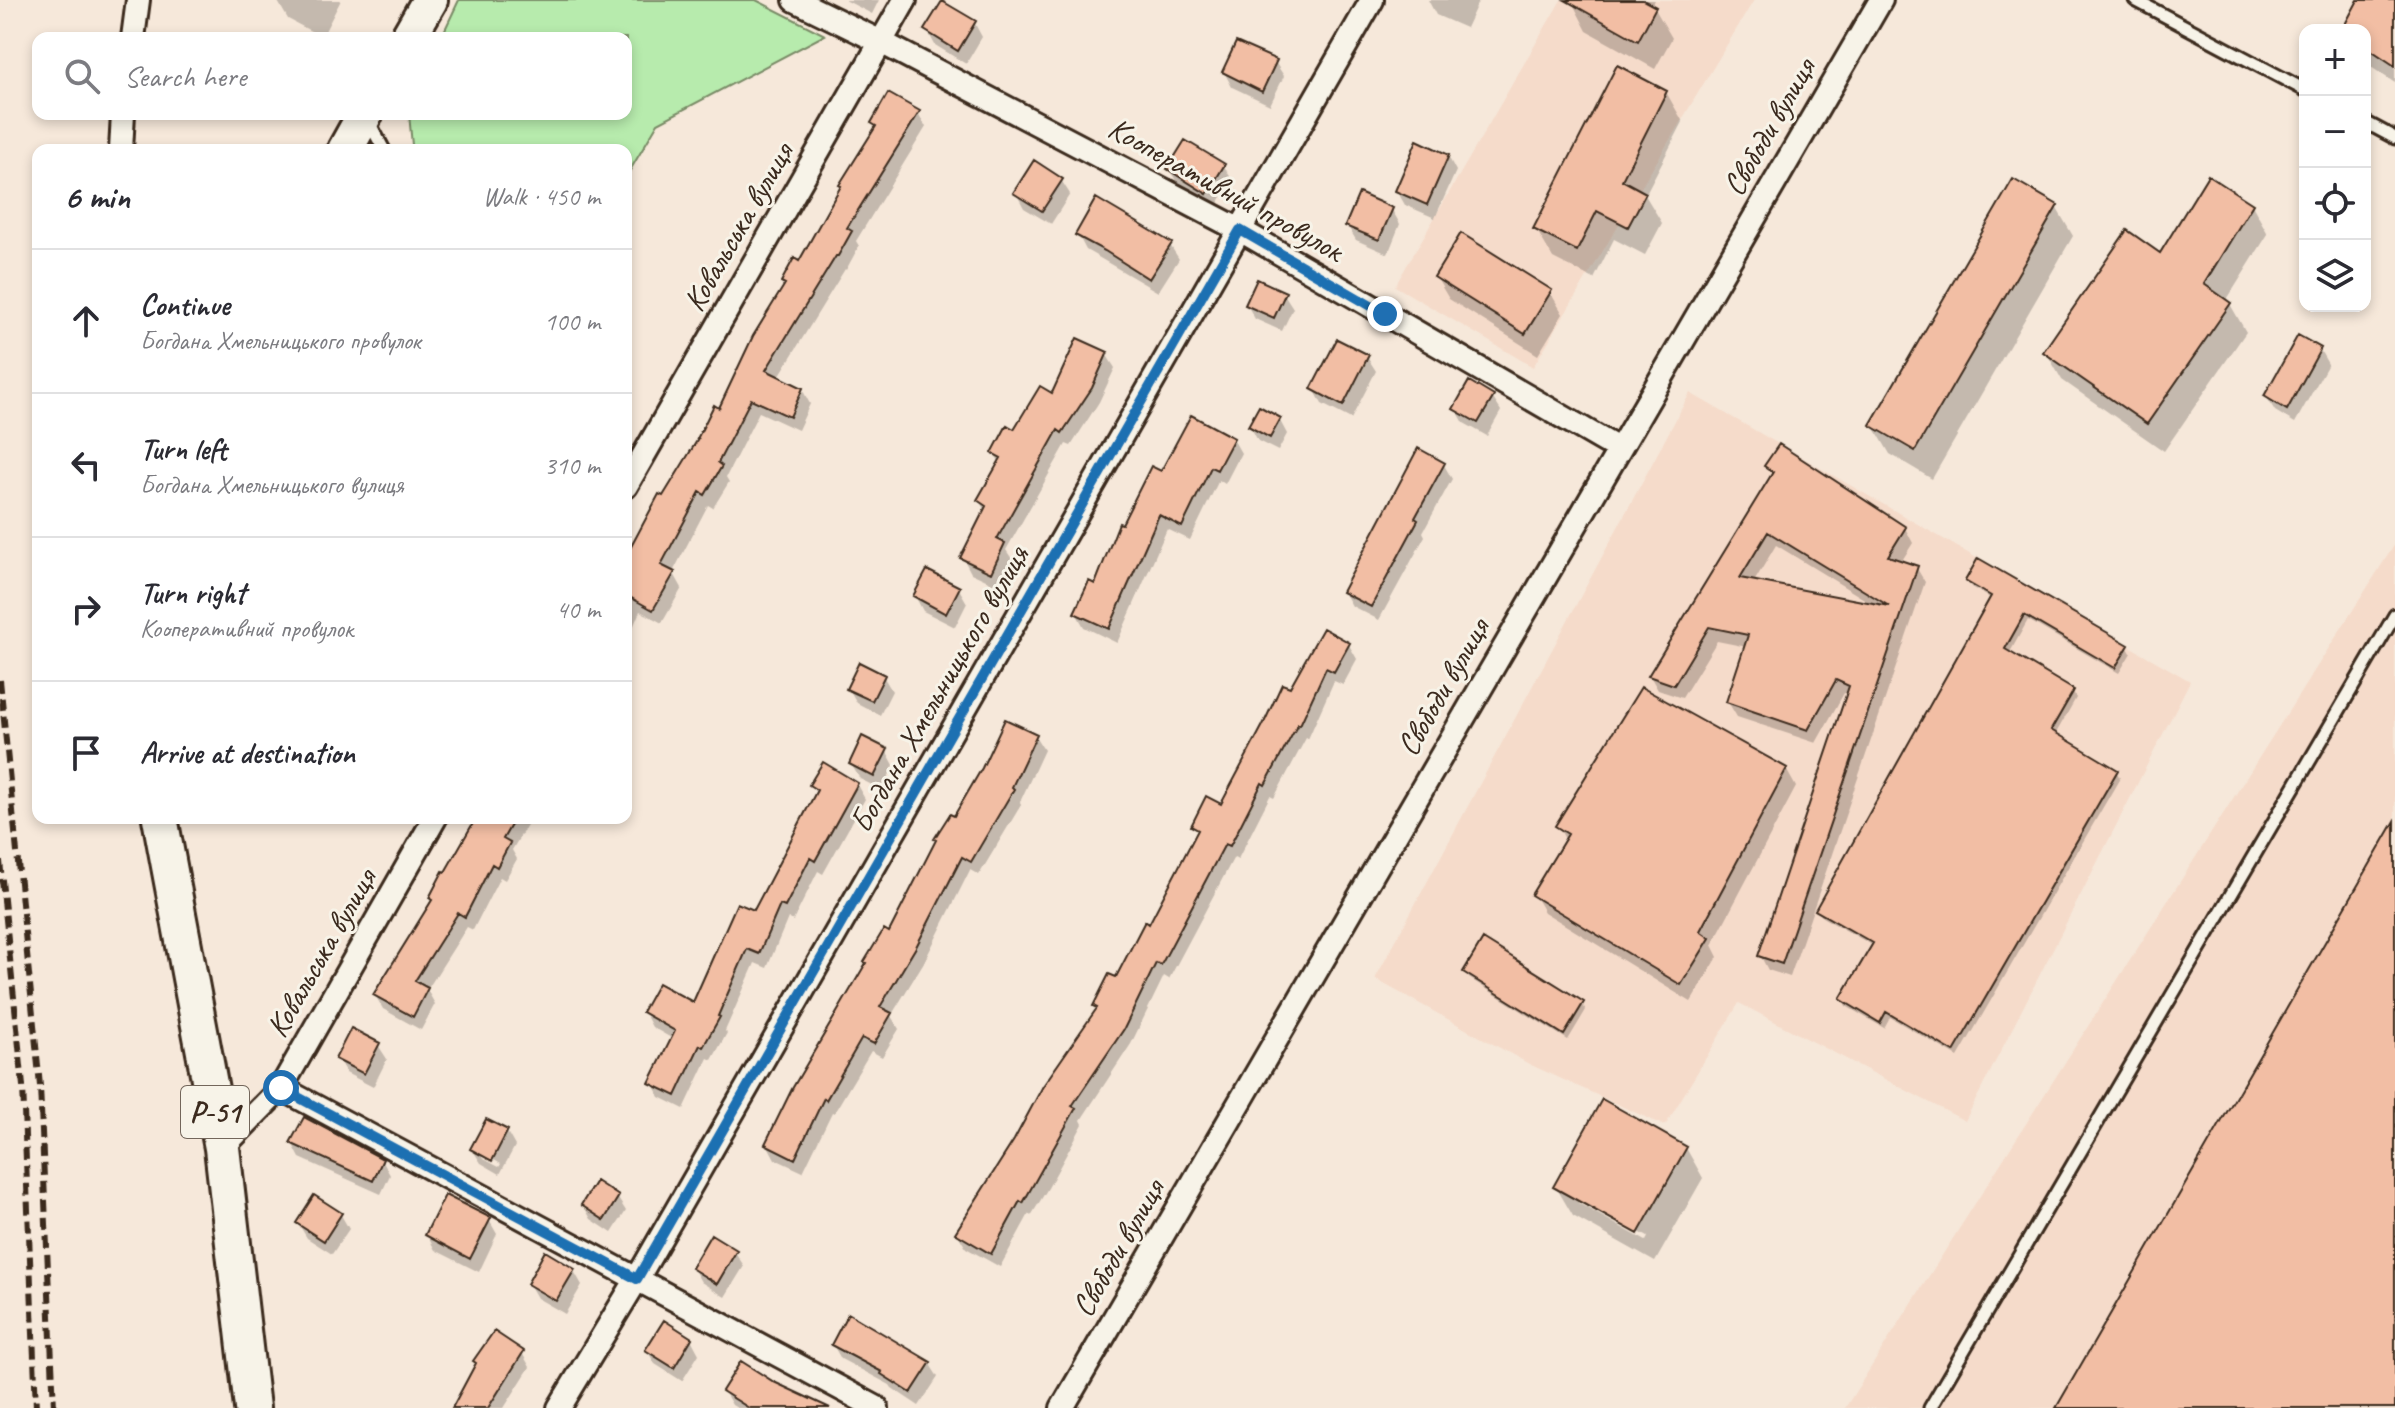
<!DOCTYPE html>
<html lang="en">
<head>
<meta charset="utf-8">
<style>
	:root { --surface:#fff; --page:#f7f7f7; --text:#2b2b33; --muted:#7c7c81; --line:#e1e1e2 }
	body { margin:0; font-family:Caveat,sans-serif; background:var(--page); color:var(--text) }
	.controls { position:absolute; right:24px; top:24px; display:grid; overflow:hidden; border-radius:16px; box-shadow:0 4px 12px #0003 }
	.controls button { width:72px; height:72px; display:grid; place-items:center; padding:0; border:0; border-bottom:2px solid var(--line); background:var(--surface); color:var(--text); font:40px sans-serif }
	.stop { position:absolute; width:24px; height:24px; margin:-18px; border:6px solid #1f6fb2; border-radius:50%; background:#fff }
	.stop.end { background:#1f6fb2; border-color:#fff; box-shadow:0 2px 8px #0008 }
	.list { margin:0; padding:0; list-style:none }
	h2 { display:flex; justify-content:space-between; align-items:center; height:104px; margin:0; padding:0 32px; font-size:34px }
	h2 small { font-size:26px; font-weight:400; color:var(--muted) }
	.list li { display:grid; grid-template-columns:52px 1fr auto; gap:24px; align-items:center; box-sizing:border-box; height:144px; padding:0 32px; border-top:2px solid var(--line) }
	.list b { display:block; font-size:30px; white-space:nowrap }
	.list p { margin:0; font-size:26px; white-space:nowrap; color:var(--muted) }
	.list em { font-size:26px; font-style:normal; color:var(--muted) }
	.icon { flex:none; width:44px; height:44px; fill:none; stroke:currentColor; stroke-width:2; stroke-linecap:round; stroke-linejoin:round }
	.map { position:relative; flex:none; width:2395px; height:1408px; overflow:hidden }
	.search { position:absolute; background:var(--surface); box-shadow:0 4px 12px #0003; left:32px; top:32px; width:600px; height:88px; display:flex; align-items:center; gap:20px; box-sizing:border-box; padding:0 28px; border-radius:16px; color:var(--muted); font-size:30px }
	.panel { position:absolute; background:var(--surface); box-shadow:0 4px 12px #0003; left:32px; top:144px; width:600px; height:680px; border-radius:16px }
	.map>svg:first-child { display:block }
	.built { fill:#f5dbca }
	.green { fill:#b7ebad; stroke:#798a66; stroke-width:2 }
	.shadow { fill:#0003; fill-rule:evenodd }
	.building { fill:#f2bea4; stroke:#3b2a1e; stroke-width:2; fill-rule:evenodd }
	.lines { fill:none; stroke-linecap:round; stroke-linejoin:round }
	.service-casing { stroke:#3b2a1e; stroke-width:17 }
	.minor-casing { stroke:#3b2a1e; stroke-width:28 }
	.primary-casing { stroke:#3b2a1e; stroke-width:40 }
	.service { stroke:#f7f3e8; stroke-width:11 }
	.minor { stroke:#f7f3e8; stroke-width:22 }
	.primary { stroke:#f7f3e8; stroke-width:34 }
	.rail { stroke:#3b2a1e; stroke-width:6; stroke-dasharray:12 6; stroke-linecap:butt }
	.route { stroke:#1f6fb2; stroke-width:10 }
	.labels { text-anchor:middle; dominant-baseline:central; stroke-width:6; stroke-linejoin:round; paint-order:stroke }
	.shield { fill:#f7f3e8; stroke:#73665b; stroke-width:2 }
	.shield-label { font-size:30px; font-weight:bold; fill:#3b2a1e }
	.street-label { font-size:32px; fill:#3b2a1e; stroke:#f7f3e8 }
</style>
</head>
<body>
<div class="map">
<svg width="2395" height="1408" viewBox="0 0 2395 1408">
	<rect width="100%" height="100%" fill="#f6e8da"/>
	<filter id="ink" filterUnits="userSpaceOnUse"><feTurbulence type="fractalNoise" baseFrequency=".0125" numOctaves="2"/><feDisplacementMap in="SourceGraphic" scale="16" xChannelSelector="R" yChannelSelector="G"/><feConvolveMatrix kernelMatrix="1 2 1 2 8 2 1 2 1" color-interpolation-filters="sRGB"/></filter>
	<g filter="url(#ink)">
		<path class="built" d="M 1561,0 L 1754,0 L 1533,367 L 1395,286 Z
			M 1690,393 L 2190,681 L 1965,1121 L 1739,1003 L 1665,1126 L 1531,1065 L 1375,979 Z
			M 2395,544 L 2395,1408 L 1845,1408 Z"/>
		<path class="green" d="M 459,0 L 756,0 L 825,35 L 658,123 L 626,177 L 626,150 L 415,150 L 412,145 L 409,114 L 626,114 L 626,38 L 441,38 Z"/>
		<path class="shadow" d="M 277,0 L 341,0 L 322,37 L 288,19 Z
			M 845,0 L 879,0 L 872,14 Z
			M 1428,0 L 1479,0 L 1466,28 L 1436,15 Z
			M 1571,0 L 1655,0 L 1651,7 L 1655,9 L 1672,38 L 1655,69 L 1587,31 Z
			M 2360,0 L 2386,0 L 2395,6 L 2395,83 L 2365,63 L 2365,30 L 2345,30 Z
			M 974,22 L 982,37 L 966,64 L 935,45 L 927,30 Z
			M 1275,62 L 1284,76 L 1270,105 L 1232,87 L 1224,72 Z
			M 1666,92 L 1683,122 L 1645,195 L 1662,223 L 1645,255 L 1614,239 L 1594,279 L 1553,258 L 1536,229 Z
			M 918,113 L 926,127 L 856,241 L 859,246 L 846,270 L 845,269 L 778,378 L 802,389 L 810,404 L 798,430 L 759,412 L 726,477 L 729,482 L 713,508 L 708,505 L 673,572 L 682,588 L 662,623 L 640,611 L 626,644 L 626,557 L 720,411 L 786,287 L 783,282 L 800,264 L 877,129 L 873,123 Z
			M 1448,156 L 1456,171 L 1435,218 L 1405,205 L 1397,191 Z
			M 1224,166 L 1232,180 L 1216,207 L 1178,184 L 1169,169 Z
			M 1061,180 L 1070,194 L 1051,224 L 1024,208 L 1016,193 Z
			M 2252,205 L 2268,234 L 2226,301 L 2230,304 L 2246,332 L 2164,451 L 2062,380 L 2046,352 L 2160,256 Z
			M 2056,207 L 2073,236 L 1932,479 L 1890,454 L 1873,425 Z
			M 1392,210 L 1400,224 L 1388,254 L 1356,240 L 1347,225 Z
			M 1078,235 L 1170,245 L 1179,259 L 1158,292 L 1086,250 Z
			M 1436,277 L 1550,292 L 1563,314 L 1538,355 L 1449,299 Z
			M 1284,294 L 1293,308 L 1282,331 L 1255,319 L 1247,305 Z
			M 2320,350 L 2328,364 L 2295,423 L 2275,411 L 2266,396 Z
			M 1106,354 L 1115,368 L 1099,402 L 1071,446 L 1066,444 L 1006,550 L 1012,559 L 999,586 L 971,573 L 963,558 L 985,511 L 979,500 L 1000,463 L 994,453 L 1053,396 Z
			M 1367,357 L 1376,371 L 1351,419 L 1322,404 L 1314,389 Z
			M 1492,397 L 1501,411 L 1487,436 L 1464,423 L 1456,409 Z
			M 1279,419 L 1287,434 L 1278,451 L 1258,441 L 1250,426 Z
			M 1233,439 L 1241,453 L 1225,484 L 1219,480 L 1190,540 L 1167,529 L 1117,643 L 1084,627 L 1076,613 L 1096,587 L 1123,527 L 1162,474 Z
			M 1444,465 L 1452,479 L 1423,532 L 1425,536 L 1379,620 L 1352,606 L 1344,592 Z
			M 1767,466 L 1905,528 L 1913,543 L 1901,562 L 1916,567 L 1925,582 L 1790,977 L 1768,970 L 1760,955 L 1848,695 L 1844,693 L 1816,743 L 1737,717 L 1728,702 L 1747,647 L 1717,641 L 1682,698 L 1658,690 L 1650,676 L 1773,476 ZM 1776,545 L 1874,605 L 1754,582 Z
			M 1967,580 L 2127,646 L 2131,653 L 2119,673 L 2028,620 L 2009,654 L 2073,691 L 2076,698 L 2055,735 L 2116,771 L 2120,778 L 1958,1057 L 1890,1017 L 1884,1028 L 1846,1006 L 1843,999 L 1874,946 L 1822,917 L 1818,910 L 1992,599 L 1971,587 Z
			M 959,589 L 967,603 L 955,627 L 923,611 L 915,596 Z
			M 1349,645 L 1357,659 L 1343,685 L 1334,681 L 1308,739 L 1306,738 L 1274,798 L 1270,796 L 1238,859 L 1234,857 L 1169,979 L 1164,976 L 1131,1044 L 1081,1120 L 1083,1124 L 1048,1188 L 1031,1216 L 1029,1214 L 1000,1267 L 966,1248 L 957,1233 L 1098,1010 L 1095,1006 L 1117,980 L 1150,926 L 1198,834 L 1194,826 L 1222,806 L 1291,690 Z
			M 883,676 L 892,691 L 880,715 L 857,703 L 849,689 Z
			M 1035,736 L 1044,750 L 1020,802 L 1021,805 L 979,875 L 970,870 L 924,962 L 891,1016 L 899,1029 L 882,1057 L 871,1051 L 834,1113 L 832,1112 L 803,1172 L 775,1159 L 767,1144 L 890,935 L 984,769 Z
			M 886,750 L 894,765 L 882,790 L 860,779 L 851,764 Z
			M 1786,769 L 1796,787 L 1712,945 L 1718,957 L 1691,1002 L 1544,912 L 1534,895 L 1566,841 L 1558,826 Z
			M 811,785 L 857,785 L 865,799 L 823,874 L 818,871 L 793,921 L 788,918 L 767,968 L 755,963 L 725,1031 L 727,1033 L 712,1060 L 708,1058 L 684,1109 L 660,1097 L 652,1083 L 673,1039 L 652,1027 L 644,1012 L 694,1005 L 755,913 L 817,795 Z
			M 478,818 L 531,818 L 512,850 L 517,859 L 505,880 L 500,877 L 473,930 L 467,927 L 427,990 L 435,1004 L 421,1030 L 383,1009 L 375,995 L 433,901 L 445,875 Z
			M 1466,972 L 1582,1004 L 1586,1010 L 1568,1040 L 1469,978 Z
			M 378,1045 L 387,1059 L 373,1087 L 346,1073 L 338,1059 Z
			M 507,1132 L 515,1146 L 500,1174 L 481,1163 L 472,1149 ZM 482,1153 L 501,1164 L 499,1167 L 482,1158 Z
			M 292,1143 L 382,1160 L 390,1175 L 381,1194 L 300,1158 Z
			M 1686,1148 L 1703,1178 L 1655,1262 L 1573,1216 L 1556,1187 ZM 1578,1198 L 1648,1237 L 1646,1241 L 1578,1203 Z
			M 617,1197 L 626,1211 L 612,1233 L 591,1219 L 583,1205 Z
			M 341,1215 L 349,1229 L 332,1254 L 307,1238 L 298,1223 Z
			M 489,1220 L 497,1234 L 479,1272 L 435,1250 L 427,1235 Z
			M 735,1252 L 744,1266 L 725,1297 L 701,1282 L 693,1268 Z
			M 574,1271 L 582,1285 L 565,1314 L 537,1298 L 529,1284 Z
			M 691,1339 L 699,1354 L 682,1381 L 655,1364 L 647,1350 Z
			M 833,1345 L 929,1363 L 938,1377 L 919,1406 L 892,1388 L 890,1385 L 841,1359 Z
			M 522,1353 L 530,1367 L 504,1408 L 454,1408 Z
			M 773,1384 L 825,1408 L 737,1408 L 732,1405 L 724,1391 Z"/>
		<path class="building" d="M 1565,0 L 1643,0 L 1656,7 L 1638,41 Z
			M 2358,0 L 2395,0 L 2395,66 L 2365,46 L 2365,30 L 2342,30 Z
			M 942,1 L 976,21 L 958,51 L 924,30 Z
			M 1236,42 L 1277,60 L 1262,92 L 1222,72 Z
			M 1617,65 L 1667,91 L 1622,180 L 1646,193 L 1628,227 L 1597,211 L 1577,251 L 1533,229 Z
			M 888,93 L 920,111 L 847,228 L 852,231 L 838,256 L 836,256 L 766,370 L 803,388 L 790,417 L 751,399 L 718,463 L 722,466 L 705,495 L 700,492 L 661,565 L 675,572 L 653,610 L 626,595 L 626,556 L 659,494 L 663,496 L 698,439 L 697,439 L 714,405 L 719,408 L 753,336 L 785,284 L 781,282 L 794,258 L 799,261 L 841,186 L 839,185 L 876,126 L 871,123 Z
			M 1185,140 L 1225,164 L 1207,194 L 1167,169 Z
			M 1417,140 L 1449,155 L 1427,205 L 1395,191 Z
			M 1034,160 L 1063,179 L 1042,211 L 1013,193 Z
			M 2208,175 L 2253,204 L 2204,284 L 2231,303 L 2147,424 L 2043,352 L 2127,230 L 2160,253 Z
			M 2013,179 L 2058,205 L 1915,451 L 1870,425 Z
			M 1359,193 L 1393,208 L 1379,240 L 1345,226 Z
			M 1096,198 L 1172,243 L 1149,279 L 1105,251 L 1075,235 Z
			M 1461,233 L 1552,290 L 1525,334 L 1434,277 Z
			M 1257,279 L 1286,292 L 1274,318 L 1245,305 Z
			M 2298,335 L 2321,348 L 2287,410 L 2264,396 Z
			M 1077,338 L 1108,352 L 1092,388 L 1062,433 L 1058,430 L 997,539 L 1005,543 L 991,573 L 960,558 L 986,506 L 977,500 L 1001,458 L 992,453 L 1007,425 L 1014,429 L 1040,386 L 1052,393 Z
			M 1337,339 L 1369,355 L 1343,406 L 1311,389 Z
			M 1469,381 L 1494,396 L 1478,423 L 1453,409 Z
			M 1259,406 L 1281,418 L 1270,438 L 1248,426 Z
			M 1191,415 L 1234,438 L 1217,470 L 1211,467 L 1182,527 L 1159,515 L 1109,629 L 1074,613 L 1089,581 L 1095,584 L 1119,523 L 1122,524 L 1151,466 L 1161,471 Z
			M 1779,444 L 1906,527 L 1888,556 L 1918,566 L 1782,964 L 1758,956 L 1849,686 L 1836,680 L 1808,730 L 1726,702 L 1748,635 L 1709,627 L 1674,685 L 1648,676 L 1773,472 L 1764,466 ZM 1768,532 L 1889,606 L 1740,578 Z
			M 1418,448 L 1445,463 L 1415,518 L 1418,520 L 1371,607 L 1342,592 Z
			M 1978,558 L 2129,645 L 2115,668 L 2024,615 L 2005,649 L 2074,690 L 2051,730 L 2118,770 L 1954,1052 L 1886,1012 L 1880,1023 L 1840,999 L 1873,943 L 1815,910 L 1991,596 L 1965,581 Z
			M 927,570 L 960,587 L 946,614 L 913,596 Z
			M 1323,628 L 1350,643 L 1334,672 L 1326,668 L 1300,725 L 1298,724 L 1265,785 L 1262,783 L 1230,846 L 1225,844 L 1161,965 L 1156,963 L 1124,1029 L 1072,1106 L 1076,1108 L 1023,1203 L 1020,1201 L 991,1254 L 955,1233 L 1014,1140 L 1043,1086 L 1097,1008 L 1093,1006 L 1109,974 L 1116,977 L 1145,921 L 1149,924 L 1198,830 L 1191,826 L 1206,796 L 1221,804 L 1263,725 L 1282,684 L 1290,687 Z
			M 859,662 L 885,675 L 872,701 L 846,689 Z
			M 1641,687 L 1787,768 L 1700,931 L 1710,938 L 1681,985 L 1531,895 L 1568,834 L 1555,826 Z
			M 1005,719 L 1037,734 L 1012,787 L 1014,789 L 971,862 L 962,857 L 916,947 L 880,1007 L 892,1013 L 874,1044 L 862,1038 L 826,1100 L 824,1098 L 795,1159 L 765,1144 L 792,1089 L 866,963 L 864,962 L 884,929 L 889,932 L 936,840 L 934,839 L 950,814 L 954,816 L 982,768 Z
			M 862,736 L 888,749 L 874,777 L 849,764 Z
			M 823,762 L 858,783 L 815,861 L 810,858 L 785,907 L 780,905 L 759,954 L 747,949 L 718,1016 L 720,1017 L 703,1047 L 700,1045 L 676,1096 L 649,1083 L 675,1031 L 642,1012 L 658,983 L 693,1002 L 737,903 L 754,910 L 817,790 L 809,785 Z
			M 476,818 L 515,818 L 503,839 L 510,843 L 497,867 L 492,864 L 465,917 L 458,913 L 415,981 L 428,988 L 413,1017 L 373,995 L 432,900 L 429,898 L 443,871 L 445,872 Z
			M 2395,821 L 2395,1408 L 2056,1408 Z
			M 1483,939 L 1584,1002 L 1564,1035 L 1463,972 Z
			M 351,1028 L 380,1043 L 364,1074 L 335,1059 Z
			M 1602,1099 L 1687,1147 L 1638,1234 L 1553,1187 Z
			M 304,1117 L 383,1159 L 373,1181 L 290,1143 Z
			M 486,1119 L 508,1130 L 492,1161 L 470,1149 Z
			M 596,1181 L 619,1196 L 604,1220 L 581,1205 Z
			M 314,1195 L 342,1213 L 324,1241 L 296,1223 Z
			M 445,1195 L 491,1218 L 470,1259 L 425,1235 Z
			M 711,1234 L 737,1250 L 717,1284 L 691,1268 Z
			M 545,1251 L 575,1269 L 556,1301 L 527,1284 Z
			M 848,1313 L 931,1362 L 911,1393 L 881,1374 L 882,1372 L 831,1345 Z
			M 664,1320 L 692,1338 L 674,1368 L 645,1350 Z
			M 494,1331 L 524,1351 L 488,1408 L 452,1408 L 476,1363 L 473,1361 Z
			M 741,1361 L 774,1382 L 830,1408 L 749,1408 L 722,1391 Z"/>
		<g class="lines">
			<defs>
				<path id="service" d="M 2135,0 L 2305,90
					M 369,122 L 384,150
					M 2365,122 L 2395,138
					M 1930,1408 L 2395,615"/>
				<path id="minor" d="M 795,0 L 881,42 L 1240,230 L 1618,449
					M 133,38 L 138,0
					M 121,150 L 123,114
					M 626,486 L 905,0
					M 281,1088 L 877,1408
					M 222,1148 L 281,1088 L 435,818
					M 559,1408 L 637,1279 L 1372,0
					M 1062,1408 L 1881,0"/>
				<path id="primary" d="M 408,38 L 430,0
					M 345,150 L 365,114
					M 160,818 L 222,1148 L 252,1408"/>
			</defs>
			<use href="#service" class="service-casing"/>
			<use href="#minor" class="minor-casing"/>
			<use href="#primary" class="primary-casing"/>
			<use href="#service" class="service"/>
			<use href="#minor" class="minor"/>
			<use href="#primary" class="primary"/>
			<path class="rail" d="M 0,680 L 40,1086 L 54,1408
				M 0,861 L 23,1086 L 36,1408"/>
		</g>
	</g>
	<g class="lines" filter="url(#ink)">
		<path class="route" d="M 281,1088 L 637,1279 L 1240,230 L 1385,314"/>
	</g>
	<g class="labels">
		<rect class="shield" x="181" y="1086" width="68" height="52" rx="6"/>
		<g class="shield-label">
			<text x="215" y="1112">Р-51</text>
		</g>
		<g class="street-label">
			<text transform="translate(1769 127) rotate(-60)">Свободи вулиця</text>
			<text transform="translate(1226 189) rotate(29)">Кооперативний провулок</text>
			<text transform="translate(738 227) rotate(-60)">Ковальська вулиця</text>
			<text transform="translate(1443 687) rotate(-60)">Свободи вулиця</text>
			<text transform="translate(939 689) rotate(-60)">Богдана Хмельницького вулиця</text>
			<text transform="translate(321 953) rotate(-60)">Ковальська вулиця</text>
			<text transform="translate(1118 1248) rotate(-60)">Свободи вулиця</text>
		</g>
	</g>
</svg>
<div class="controls">
<button>+</button>
<button>−</button>
<button><svg class="icon" aria-label="locate" viewBox="0 0 24 24"><circle cx="12" cy="12" r="6"/><path d="M12 2v4M12 18v4M2 12h4M18 12h4"/></svg></button>
<button><svg class="icon" aria-label="layers" viewBox="0 0 24 24"><path d="M12 4l9 5-9 5-9-5zM3 14l9 5 9-5"/></svg></button>
</div>
<div class="stop" style="left:281px;top:1088px"></div>
<div class="stop end" style="left:1385px;top:314px"></div>
<div class="search"><svg class="icon" aria-label="search" viewBox="0 0 24 24"><circle cx="10" cy="10" r="6"/><path d="M15 15l6 6"/></svg>Search here</div>
<section class="panel">
<h2>6 min<small>Walk · 450 m</small></h2>
<ul class="list">
<li><svg class="icon" aria-label="ahead" viewBox="0 0 24 24"><path d="M12 20V5M6 11l6-6 6 6"/></svg><div><b>Continue</b><p>Богдана Хмельницького провулок</p></div><em>100 m</em></li>
<li><svg class="icon" aria-label="left" viewBox="0 0 24 24"><path d="M17 20v-9H6M10 6l-5 5 5 5"/></svg><div><b>Turn left</b><p>Богдана Хмельницького вулиця</p></div><em>310 m</em></li>
<li><svg class="icon" aria-label="right" viewBox="0 0 24 24"><path d="M7 20v-9h11M14 6l5 5-5 5"/></svg><div><b>Turn right</b><p>Кооперативний провулок</p></div><em>40 m</em></li>
<li><svg class="icon" aria-label="arrive" viewBox="0 0 24 24"><path d="M6 21V4h12l-3 4 3 4H6"/></svg><div><b>Arrive at destination</b></div></li>
</ul>
</section>
</div>
</body>
</html>
